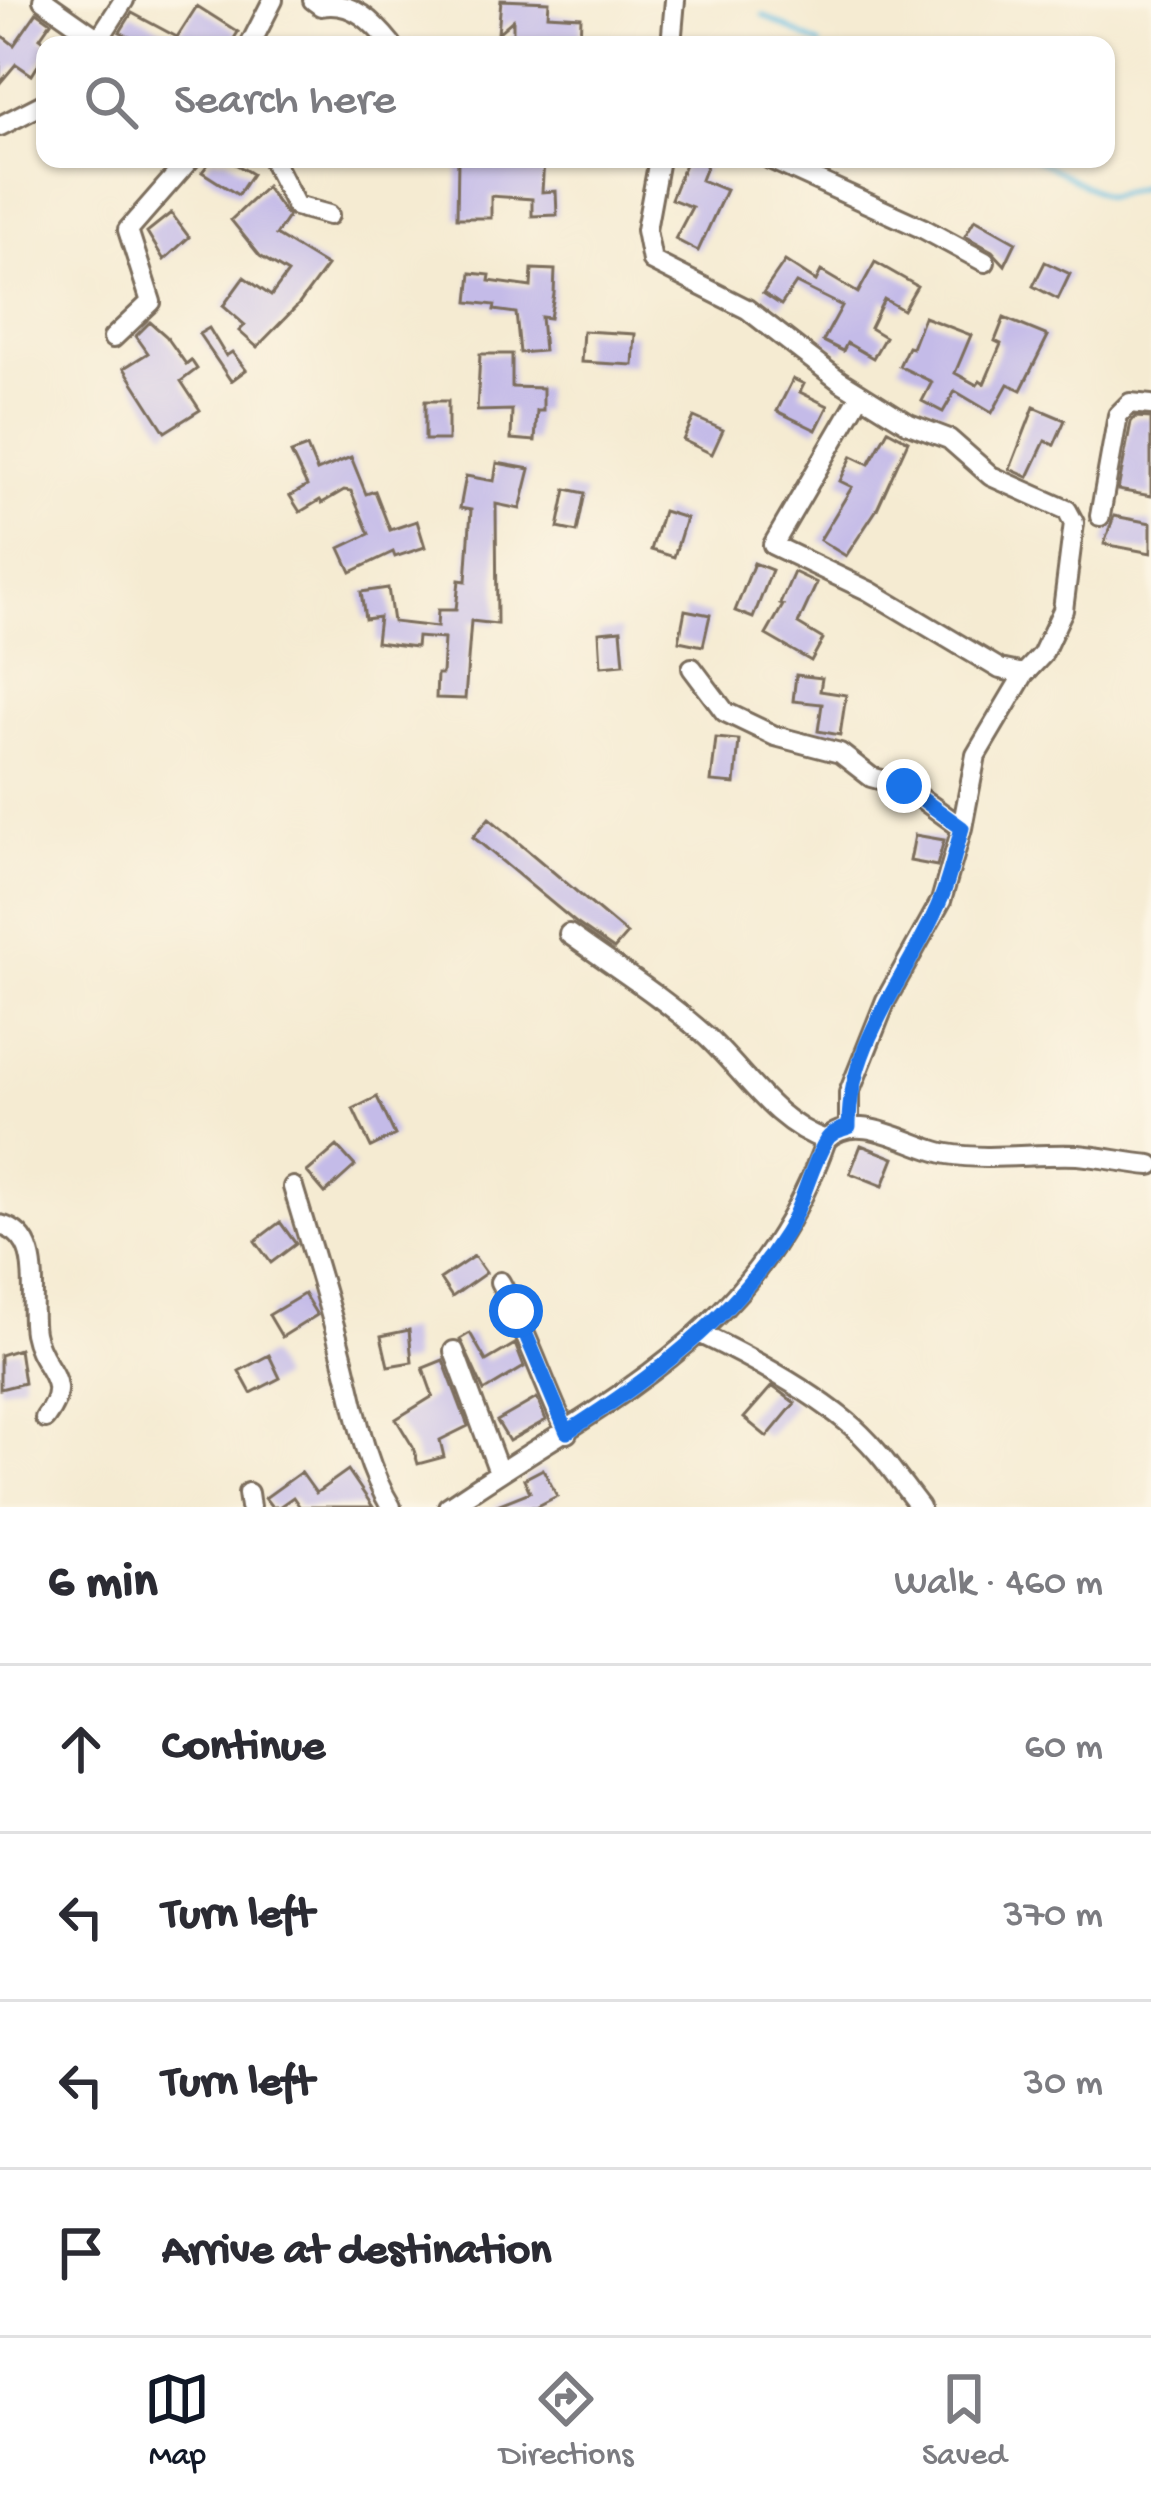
<!DOCTYPE html>
<html lang="en">
<head>
<meta charset="utf-8">
<style>
	:root { --surface:#fff; --page:#f7f7f7; --text:#2b2b33; --muted:#7c7c81; --line:#e1e1e2; --accent:#111827 }
	body { margin:0; font-family:"Gochi Hand",sans-serif; background:var(--page); color:var(--text) }
	.stop { position:absolute; width:36px; height:36px; margin:-27px; border:9px solid #1a73e8; border-radius:50%; background:#fff }
	.stop.end { background:#1a73e8; border-color:#fff; box-shadow:0 3px 12px #0008 }
	.list { margin:0; padding:0; list-style:none }
	h2 { display:flex; justify-content:space-between; align-items:center; height:156px; margin:0; padding:0 48px; font-size:51px }
	h2 small { font-size:39px; font-weight:400; color:var(--muted) }
	.list li { display:grid; grid-template-columns:78px 1fr auto; gap:36px; align-items:center; box-sizing:border-box; height:168px; padding:0 48px; border-top:3px solid var(--line) }
	.list b { display:block; font-size:45px; white-space:nowrap }
	.list em { font-size:39px; font-style:normal; color:var(--muted) }
	.icon { flex:none; width:66px; height:66px; fill:none; stroke:currentColor; stroke-width:2; stroke-linecap:round; stroke-linejoin:round }
	.map { position:relative; flex:none; width:1151px; height:1507px; overflow:hidden }
	.search { position:absolute; background:var(--surface); box-shadow:0 3px 9px #0004; left:36px; right:36px; top:36px; height:132px; display:flex; align-items:center; gap:30px; box-sizing:border-box; padding:0 42px; border-radius:24px; color:var(--muted); font-size:45px }
	.sheet { height:828px; background:var(--surface) }
	nav { display:flex; justify-content:space-around; align-items:center; box-sizing:border-box; height:168px; border-top:3px solid var(--line); background:var(--surface); font-size:33px; color:var(--muted) }
	nav a { display:grid; justify-items:center; gap:6px }
	nav .on { color:var(--accent) }
	.map>svg:first-child { display:block }
	.lines { fill:none; stroke-linecap:round; stroke-linejoin:round }
	.stream { stroke:#66bfe3; stroke-width:4.5 }
	.building { fill:#c4bbe8 }
	.minor-casing { stroke:#7c6e5d; stroke-width:24 }
	.minor { stroke:#fff; stroke-width:18 }
	.route { stroke:#1a73e8; stroke-width:15 }
</style>
</head>
<body>
<div class="map">
<svg width="1151" height="1507" viewBox="0 0 1151 1507">
	<rect width="100%" height="100%" fill="#fcf5e5"/>
	<filter id="ink" filterUnits="userSpaceOnUse"><feTurbulence type="fractalNoise" baseFrequency=".00833" numOctaves="2"/><feDisplacementMap in="SourceGraphic" scale="24" xChannelSelector="R" yChannelSelector="G"/><feConvolveMatrix kernelMatrix="1 2 1 2 8 2 1 2 1" color-interpolation-filters="sRGB"/></filter>
	<filter id="wash" filterUnits="userSpaceOnUse"><feTurbulence type="fractalNoise" baseFrequency=".004" numOctaves="4" result="noise"/><feDisplacementMap in="SourceGraphic" scale="48" xChannelSelector="R" yChannelSelector="G"/><feGaussianBlur stdDeviation="2.7" result="paint"/><feColorMatrix in="noise" values="0 0 0 0 0 0 0 0 0 0 0 0 0 0 0 0 0 1.4 0 .05"/><feComposite in="paint" operator="in"/></filter>
	<g filter="url(#wash)">
		<rect width="100%" height="100%" fill="#f5ebd2"/>
		<g class="lines">
			<path class="stream" d="M 763,15 L 820,45
				M 1035,159 L 1106,197 L 1151,184"/>
		</g>
		<g id="blocks">
			<path class="building" d="M 501,0 L 549,2 L 548,15 L 581,17 L 580,42 L 513,39 L 513,20 L 498,33 Z
				M 197,6 L 238,32 L 230,45 L 145,45 L 120,32 L 132,13 L 177,37 Z
				M 37,12 L 51,22 L 40,38 L 48,44 L 45,54 L 32,75 L 16,64 L 0,83 L 0,34 L 14,45 Z
				M 212,159 L 227,159 L 252,174 L 238,195 L 202,172 Z
				M 458,159 L 544,159 L 542,192 L 556,191 L 557,215 L 532,216 L 532,199 L 491,196 L 491,218 L 457,218 Z
				M 687,159 L 709,159 L 701,180 L 726,190 L 698,251 L 675,239 L 692,207 L 671,199 Z
				M 266,187 L 288,217 L 276,235 L 327,266 L 299,304 L 257,347 L 239,331 L 245,325 L 223,306 L 244,277 L 271,296 L 288,273 L 260,256 L 231,220 Z
				M 171,213 L 189,237 L 164,260 L 147,232 Z
				M 975,219 L 1016,242 L 1005,265 L 992,251 L 965,236 Z
				M 785,261 L 816,281 L 821,271 L 858,293 L 875,262 L 917,286 L 903,310 L 884,299 L 870,328 L 885,337 L 873,358 L 847,343 L 843,351 L 823,341 L 842,306 L 796,283 L 781,305 L 763,293 Z
				M 1045,262 L 1070,274 L 1058,299 L 1033,286 Z
				M 532,269 L 555,270 L 554,294 L 550,318 L 541,317 L 544,351 L 520,353 L 516,313 L 494,310 L 495,305 L 468,302 L 471,273 L 490,275 L 489,281 L 531,287 Z
				M 924,317 L 971,335 L 955,373 L 977,385 L 980,381 L 984,384 L 1001,344 L 995,341 L 1004,318 L 1048,336 L 1021,390 L 1008,384 L 992,413 L 955,391 L 943,412 L 922,401 L 932,382 L 899,366 L 908,347 L 912,348 Z
				M 150,322 L 166,336 L 186,364 L 191,360 L 197,369 L 181,381 L 200,410 L 165,432 L 124,368 L 148,353 L 136,336 Z
				M 209,328 L 226,356 L 232,352 L 246,370 L 231,381 L 199,334 Z
				M 583,331 L 635,334 L 633,365 L 581,362 Z
				M 480,354 L 512,354 L 512,387 L 543,388 L 543,411 L 537,411 L 535,441 L 511,439 L 512,410 L 477,411 Z
				M 793,379 L 804,384 L 800,392 L 828,406 L 816,430 L 777,411 Z
				M 425,401 L 448,401 L 448,440 L 425,440 Z
				M 1034,407 L 1065,420 L 1054,445 L 1045,441 L 1028,477 L 1010,469 Z
				M 694,417 L 723,430 L 712,454 L 683,440 Z
				M 1135,417 L 1151,418 L 1151,496 L 1118,490 L 1131,422 Z
				M 888,430 L 908,441 L 877,509 L 846,556 L 820,540 L 852,487 L 840,481 L 852,456 L 869,464 Z
				M 307,447 L 317,471 L 351,457 L 366,494 L 375,491 L 390,530 L 417,521 L 425,547 L 395,557 L 393,552 L 351,572 L 340,548 L 369,534 L 351,491 L 344,490 L 322,503 L 320,500 L 300,512 L 290,496 L 307,486 L 291,453 Z
				M 497,463 L 530,469 L 520,509 L 496,504 L 497,624 L 471,621 L 465,699 L 436,698 L 437,674 L 442,674 L 444,639 L 417,637 L 416,647 L 376,642 L 379,617 L 365,619 L 361,592 L 388,588 L 393,622 L 437,627 L 438,610 L 456,610 L 459,580 L 466,581 L 471,510 L 460,508 L 466,476 L 494,481 Z
				M 566,489 L 585,493 L 577,532 L 558,528 Z
				M 663,511 L 686,518 L 674,557 L 651,550 Z
				M 1114,516 L 1151,523 L 1151,553 L 1104,544 Z
				M 754,563 L 772,570 L 753,618 L 735,611 Z
				M 794,572 L 817,583 L 798,624 L 823,639 L 811,661 L 766,635 L 783,605 L 780,604 Z
				M 685,610 L 710,615 L 703,646 L 679,641 Z
				M 621,630 L 624,664 L 601,666 L 599,632 Z
				M 796,675 L 822,678 L 820,691 L 846,695 L 840,735 L 818,731 L 822,704 L 793,701 Z
				M 716,738 L 739,740 L 735,784 L 711,782 Z
				M 489,818 L 627,934 L 614,949 L 575,922 L 473,837 Z
				M 915,835 L 944,840 L 937,866 L 910,861 Z
				M 377,1097 L 395,1135 L 371,1147 L 353,1109 Z
				M 861,1145 L 894,1158 L 883,1186 L 850,1173 Z
				M 337,1146 L 355,1166 L 325,1193 L 307,1172 Z
				M 280,1222 L 296,1244 L 271,1263 L 255,1241 Z
				M 474,1256 L 486,1273 L 452,1297 L 440,1279 Z
				M 304,1294 L 317,1315 L 282,1337 L 269,1315 Z
				M 409,1330 L 412,1362 L 388,1366 L 381,1336 Z
				M 470,1333 L 486,1361 L 515,1344 L 524,1367 L 484,1391 L 460,1339 Z
				M 19,1349 L 24,1383 L 0,1389 L 0,1355 Z
				M 269,1355 L 280,1378 L 251,1393 L 239,1371 Z
				M 443,1360 L 468,1426 L 440,1440 L 444,1457 L 418,1464 L 413,1447 L 396,1419 L 433,1396 L 423,1368 Z
				M 772,1386 L 795,1403 L 767,1437 L 744,1418 Z
				M 537,1398 L 546,1420 L 509,1441 L 497,1421 Z
				M 543,1469 L 557,1496 L 536,1507 L 492,1507 L 530,1492 L 524,1479 Z
				M 348,1470 L 373,1507 L 300,1507 L 293,1497 L 279,1507 L 272,1507 L 265,1498 L 301,1472 L 316,1493 Z"/>
		</g>
	</g>
	<g filter="url(#ink)">
		<use href="#blocks" fill-opacity="0" stroke="#7c6e5d" stroke-width="3"/>
		<g class="lines">
			<defs>
				<path id="minor" d="M 43,0 L 107,45
					M 313,0 L 321,6 C 353,0 374,23 392,45
					M 95,45 L 124,0
					M 250,45 L 273,0
					M 671,45 L 675,0
					M 0,126 L 45,103
					M 272,159 L 296,206 L 329,215
					M 659,159 L 646,230 L 652,261 L 747,309 L 840,381 L 909,424 L 949,439 L 991,476 L 1067,510 L 1074,523 L 1063,610 L 1042,655 L 1024,674 L 976,755 L 962,828 L 941,901 L 886,1000 L 849,1093 L 849,1127
					M 770,159 L 924,229 L 985,262
					M 113,338 L 151,302 L 128,230 L 190,159
					M 861,394 L 773,545 L 869,591 L 1000,669 L 1024,674
					M 1100,516 L 1118,415 L 1130,403 L 1151,405
					M 692,668 L 725,712 L 775,736 L 840,753 L 871,777 L 904,786 L 962,828
					M 569,934 C 615,967 664,998 706,1036 C 744,1071 774,1123 826,1140
					M 293,1187 C 309,1240 326,1294 340,1348 C 355,1403 361,1457 391,1507
					M 0,1225 C 47,1236 28,1299 34,1333 C 41,1371 75,1378 45,1418
					M 500,1282 C 527,1331 543,1383 567,1433
					M 701,1334 C 751,1358 803,1386 846,1421 C 876,1445 897,1478 920,1507
					M 454,1351 L 499,1472
					M 248,1493 L 250,1507
					M 448,1507 C 608,1397 756,1339 826,1140 C 858,1108 912,1148 948,1154 C 990,1161 1035,1153 1078,1155 C 1102,1157 1127,1163 1151,1165"/>
			</defs>
			<use href="#minor" class="minor-casing"/>
			<use href="#minor" class="minor"/>
		</g>
	</g>
	<g class="lines" filter="url(#ink)">
		<path class="route" d="M 516,1311 L 567,1432 C 649,1380 732,1319 785,1234 C 803,1206 810,1167 826,1141 C 831,1132 840,1130 849,1127 C 848,1042 909,976 940,901 C 950,878 955,852 962,828 L 904,786"/>
	</g>
</svg>
<div class="stop" style="left:516px;top:1311px"></div>
<div class="stop end" style="left:904px;top:786px"></div>
<div class="search"><svg class="icon" aria-label="search" viewBox="0 0 24 24"><circle cx="10" cy="10" r="6"/><path d="M15 15l6 6"/></svg>Search here</div>
</div>
<section class="sheet">
<h2>6 min<small>Walk · 460 m</small></h2>
<ul class="list">
<li><svg class="icon" aria-label="ahead" viewBox="0 0 24 24"><path d="M12 20V5M6 11l6-6 6 6"/></svg><div><b>Continue</b></div><em>60 m</em></li>
<li><svg class="icon" aria-label="left" viewBox="0 0 24 24"><path d="M17 20v-9H6M10 6l-5 5 5 5"/></svg><div><b>Turn left</b></div><em>370 m</em></li>
<li><svg class="icon" aria-label="left" viewBox="0 0 24 24"><path d="M17 20v-9H6M10 6l-5 5 5 5"/></svg><div><b>Turn left</b></div><em>30 m</em></li>
<li><svg class="icon" aria-label="arrive" viewBox="0 0 24 24"><path d="M6 21V4h12l-3 4 3 4H6"/></svg><div><b>Arrive at destination</b></div></li>
</ul>
</section>
<nav>
<a class="on"><svg class="icon" aria-label="map" viewBox="0 0 24 24"><path d="M3 6l6-2 6 2 6-2v14l-6 2-6-2-6 2zM9 4v14M15 6v14"/></svg>Map</a>
<a><svg class="icon" aria-label="directions" viewBox="0 0 24 24"><path d="M12 3l9 9-9 9-9-9zM9 14v-3h6M13 9l2 2-2 2"/></svg>Directions</a>
<a><svg class="icon" aria-label="saved" viewBox="0 0 24 24"><path d="M7 4h10v16l-5-4-5 4z"/></svg>Saved</a>
</nav>
</body>
</html>
